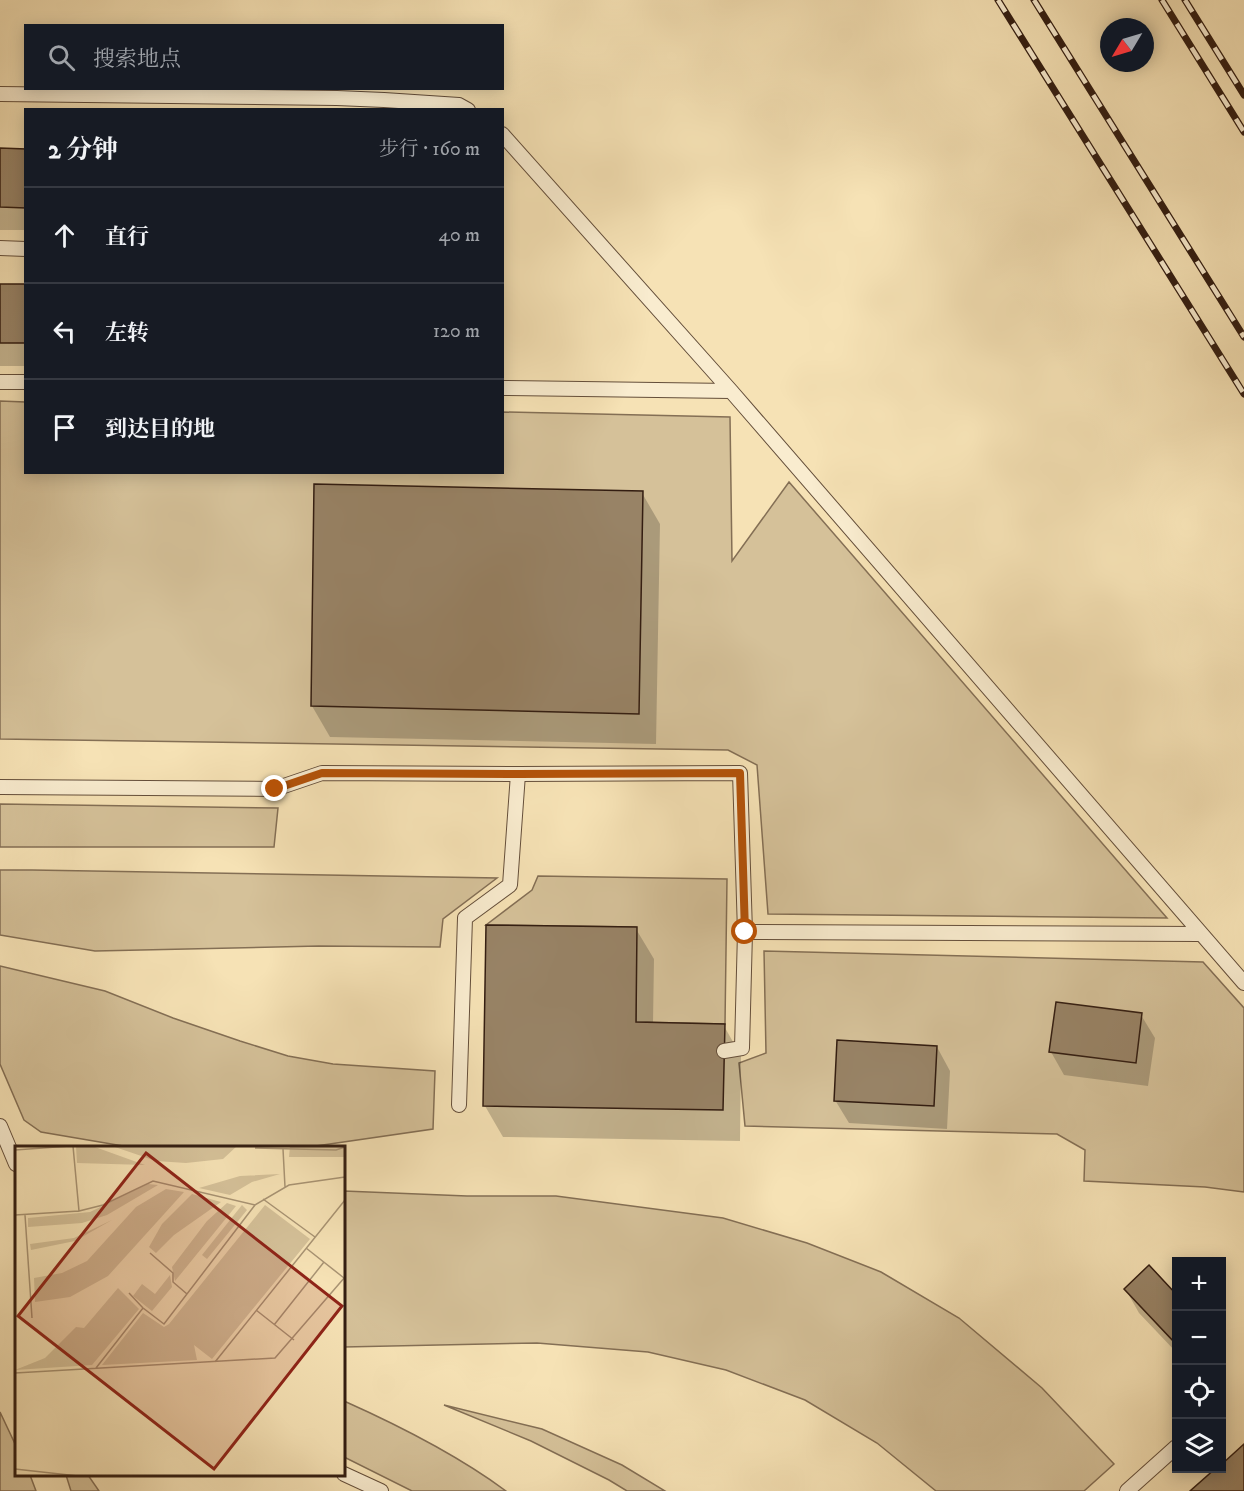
<!DOCTYPE html>
<html lang="zh">
<head>
<meta charset="utf-8">
<style>
	:root { --surface:#171b24; --page:#242831; --text:#f1f3f6; --muted:#9ea1a6; --line:#363941 }
	body { margin:0; font-family:"IM FELL DW Pica","Noto Serif SC",serif; background:var(--page); color:var(--text) }
	.controls { position:absolute; right:18px; bottom:18px; display:grid; overflow:hidden; border-radius:0px; box-shadow:0 3px 15px #0003 }
	.controls button { width:54px; height:54px; display:grid; place-items:center; padding:0; border:0; border-bottom:2px solid var(--line); background:var(--surface); color:var(--text); font:30px sans-serif }
	.compass { position:absolute; left:1100px; top:18px; width:54px; height:54px; border-radius:50%; background:var(--surface); box-shadow:0 3px 15px #0003; rotate:232deg }
	.stop { position:absolute; width:18px; height:18px; margin:-14px; border:4px solid #b45309; border-radius:50%; background:#fff }
	.stop.end { background:#b45309; border-color:#fff; box-shadow:0 2px 6px #0008 }
	.list { margin:0; padding:0; list-style:none }
	h2 { display:flex; justify-content:space-between; align-items:center; height:78px; margin:0; padding:0 24px; font-size:26px }
	h2 small { font-size:20px; font-weight:400; color:var(--muted) }
	.list li { display:grid; grid-template-columns:39px 1fr auto; gap:18px; align-items:center; box-sizing:border-box; height:96px; padding:0 24px; border-top:2px solid var(--line) }
	.list b { display:block; font-size:22px; white-space:nowrap }
	.list em { font-size:20px; font-style:normal; color:var(--muted) }
	.icon { flex:none; width:33px; height:33px; fill:none; stroke:currentColor; stroke-width:2; stroke-linecap:round; stroke-linejoin:round }
	.map { position:relative; flex:none; width:1244px; height:1491px; overflow:hidden }
	.search { position:absolute; background:var(--surface); box-shadow:0 3px 15px #0003; left:24px; top:24px; width:480px; height:66px; display:flex; align-items:center; gap:15px; box-sizing:border-box; padding:0 21px; border-radius:0px; color:var(--muted); font-size:22px }
	.panel { position:absolute; background:var(--surface); box-shadow:0 3px 15px #0003; left:24px; top:108px; width:480px; height:366px; border-radius:0px }
	.map>svg:first-child { display:block }
	.green { fill:#d5c199; stroke:#846f55; stroke-width:1.5 }
	.shadow { fill:#0003 }
	.building { fill:#988366; stroke:#331d11; stroke-width:1.5 }
	.lines { fill:none; stroke-linecap:round; stroke-linejoin:round }
	.service-casing { stroke:#644e3a; stroke-width:16 }
	.service { stroke:#f9eccf; stroke-width:14 }
	.rail-casing { stroke:#331d11; stroke-width:7 }
	.rail { stroke:#f9eccf; stroke-width:4.5; stroke-dasharray:14; stroke-linecap:butt }
	.route { stroke:#b45309; stroke-width:8 }
	.inset-road { fill:none; stroke:#a89373; stroke-width:1.5 }
	.view { fill:#8f2418; fill-opacity:0.15; stroke:#8f2418; stroke-width:3 }
	.inset-edge { fill:none; stroke:#331d11; stroke-width:3 }
</style>
</head>
<body>
<div class="map">
<svg width="1244" height="1491" viewBox="0 0 1244 1491">
	<rect width="100%" height="100%" fill="#f6e2b5"/>
	<filter id="stains"><feTurbulence type="fractalNoise" baseFrequency=".00333" numOctaves="4"/><feColorMatrix values="0 0 0 0 .2 0 0 0 0 .09 0 0 0 0 .02 0 0 0 .5 -.17"/></filter>
	<radialGradient id="worn" r=".72"><stop offset=".6" stop-color="#630" stop-opacity="0"/><stop offset="1" stop-color="#630" stop-opacity=".3"/></radialGradient>
	<path class="green" d="M 0,401 L 25,402 L 26,472 L 502,472 L 503,412 L 730,417 L 732,561 L 789,482 L 1167,918 L 768,914 L 757,765 L 728,750 L 0,739 Z
		M 0,804 L 278,808 L 274,847 L 0,847 Z
		M 0,870 L 32,870 L 497,878 L 443,919 L 440,947 L 319,946 L 95,951 L 0,935 Z
		M 538,876 L 727,879 L 725,1024 L 636,1022 L 636,927 L 486,925 L 532,890 Z
		M 764,951 L 1203,962 L 1244,1008 L 1244,1192 L 1205,1187 L 1084,1181 L 1085,1150 L 1057,1134 L 745,1126 L 739,1063 L 766,1053 Z
		M 0,966 L 105,991 L 173,1018 L 240,1041 L 288,1056 L 333,1064 L 435,1071 L 433,1129 L 302,1148 L 129,1147 L 41,1132 L 24,1120 L 0,1064 Z
		M 344,1191 L 467,1196 L 556,1196 L 723,1218 L 807,1243 L 881,1272 L 959,1318 L 1042,1388 L 1114,1464 L 1084,1491 L 936,1491 L 877,1443 L 805,1400 L 726,1370 L 648,1352 L 537,1343 L 344,1347 Z
		M 344,1401 C 400,1426 456,1454 506,1491 L 412,1491 L 344,1457 Z
		M 444,1405 L 542,1429 L 622,1465 L 665,1491 L 627,1491 L 609,1480 L 531,1441 Z
		M 0,1412 L 16,1446 L 16,1474 L 30,1475 L 36,1491 L 0,1491 Z
		M 66,1475 L 88,1475 L 99,1491 L 71,1491 Z"/>
	<path class="shadow" d="M 0,150 L 26,150 L 26,230 L 0,230 Z
		M 0,286 L 26,286 L 26,366 L 0,366 Z
		M 316,486 L 642,493 L 660,524 L 656,744 L 330,737 L 312,706 Z
		M 636,929 L 654,959 L 653,1024 L 724,1026 L 741,1056 L 740,1141 L 503,1137 L 485,1106 Z
		M 1141,1015 L 1155,1038 L 1148,1086 L 1064,1075 L 1051,1052 Z
		M 937,1047 L 950,1071 L 947,1129 L 849,1123 L 835,1100 Z
		M 1149,1267 L 1176,1296 L 1176,1352 L 1139,1313 L 1126,1290 Z
		M 1222,1350 L 1226,1356 L 1222,1360 Z"/>
	<path class="building" d="M 0,148 L 26,149 L 26,208 L 0,207 Z
		M 0,284 L 26,284 L 26,343 L 0,343 Z
		M 314,484 L 643,491 L 639,714 L 311,706 Z
		M 486,925 L 637,927 L 636,1022 L 725,1024 L 723,1110 L 483,1106 Z
		M 1056,1002 L 1142,1013 L 1136,1063 L 1049,1052 Z
		M 837,1040 L 937,1046 L 934,1106 L 834,1101 Z
		M 1149,1265 L 1176,1294 L 1176,1344 L 1124,1289 Z
		M 1244,1444 L 1244,1491 L 1190,1491 L 1216,1468 L 1222,1468 L 1222,1464 Z"/>
	<g class="lines">
		<defs>
			<path id="service" d="M 0,94 L 337,98 L 384,100 L 459,105 L 468,110
				M 502,134 L 731,391 L 1244,983
				M 0,248 L 26,249
				M 0,382 L 26,382
				M 502,388 L 731,391
				M 0,787 L 275,789 L 322,773 L 518,774 L 740,773 L 745,932 L 1201,934
				M 724,1051 L 742,1048 L 745,932
				M 459,1105 L 465,918 L 510,885 L 518,774
				M 0,1126 L 16,1164
				M 344,1474 L 381,1491
				M 1127,1491 L 1176,1447"/>
		</defs>
		<use href="#service" class="service-casing"/>
		<use href="#service" class="service"/>
		<defs>
			<path id="rail" d="M 998,0 L 1244,394
				M 1034,0 L 1244,337
				M 1162,0 L 1244,132
				M 1185,0 L 1244,95"/>
		</defs>
		<use href="#rail" class="rail-casing"/>
		<use href="#rail" class="rail"/>
	</g>
	<g class="lines">
		<path class="route" d="M 275,789 L 322,773 L 518,774 L 740,773 L 745,932"/>
	</g>
	<g transform="translate(15 1146)">
		<rect width="330" height="330" fill="#f6e2b5"/>
		<path d="M 61,0 L 80,1 L 130,19 L 62,17 ZM 97,0 L 222,0 L 208,13 L 171,17 L 141,15 ZM 275,0 L 330,0 L 330,11 L 274,11 ZM 265,28 L 237,36 L 215,49 L 184,42 L 225,30 ZM 133,38 L 143,39 L 92,69 L 67,77 L 13,81 L 13,72 L 75,66 ZM 151,43 L 169,46 L 93,130 L 55,151 L 20,156 L 19,132 L 47,127 L 72,115 L 121,61 ZM 177,48 L 206,56 L 159,89 L 141,107 L 134,101 L 147,78 ZM 212,57 L 221,60 L 160,135 L 157,121 L 192,75 ZM 227,59 L 232,64 L 192,113 L 187,109 ZM 250,59 L 295,93 L 197,213 L 179,199 L 182,214 L 87,219 L 128,167 L 149,181 L 154,178 ZM 97,74 L 60,95 L 16,104 L 15,98 L 59,92 ZM 155,129 L 157,141 L 137,165 L 118,150 L 127,138 L 140,148 ZM 103,142 L 124,163 L 77,219 L 0,224 L 30,212 L 61,181 L 69,182 Z" fill="#d5c199"/>
		<path class="inset-road" d="M 58,0 L 64,65 L 88,59 L 138,35 L 240,59 L 274,39 L 330,31M 240,2 L 321,4 L 330,1M 268,3 L 270,41M 0,4 L 55,0M 248,53 L 300,91M 0,69 L 64,65M 10,69 L 17,172M 291,102 L 329,132M 135,107 L 158,127 L 158,136 L 172,148M 114,147 L 128,162M 241,164 L 279,194M 259,179 L 309,116M 200,216 L 330,54M 81,222 L 128,162 L 149,178 L 240,59M 0,227 L 260,212 L 330,131M 0,323 L 63,330"/>
		<path class="view" d="M 131,7 L 327,160 L 199,323 L 3,170 Z"/>
		<rect width="330" height="330" class="inset-edge"/>
	</g>
	<rect width="100%" height="100%" filter="url(#stains)"/>
	<rect width="100%" height="100%" fill="url(#worn)"/>
</svg>
<div class="controls">
<button>+</button>
<button>−</button>
<button><svg class="icon" aria-label="locate" viewBox="0 0 24 24"><circle cx="12" cy="12" r="6"/><path d="M12 2v4M12 18v4M2 12h4M18 12h4"/></svg></button>
<button><svg class="icon" aria-label="layers" viewBox="0 0 24 24"><path d="M12 4l9 5-9 5-9-5zM3 14l9 5 9-5"/></svg></button>
</div>
<svg class="compass" viewBox="-18 -18 36 36"><path d="M0-13l5 13h-10z" fill="#e53935"/><path d="M0 13l5-13h-10z" fill="#9ea1a6"/></svg>
<div class="stop" style="left:745px;top:932px"></div>
<div class="stop end" style="left:275px;top:789px"></div>
<div class="search"><svg class="icon" aria-label="search" viewBox="0 0 24 24"><circle cx="10" cy="10" r="6"/><path d="M15 15l6 6"/></svg>搜索地点</div>
<section class="panel">
<h2>2 分钟<small>步行 · 160 m</small></h2>
<ul class="list">
<li><svg class="icon" aria-label="ahead" viewBox="0 0 24 24"><path d="M12 20V5M6 11l6-6 6 6"/></svg><div><b>直行</b></div><em>40 m</em></li>
<li><svg class="icon" aria-label="left" viewBox="0 0 24 24"><path d="M17 20v-9H6M10 6l-5 5 5 5"/></svg><div><b>左转</b></div><em>120 m</em></li>
<li><svg class="icon" aria-label="arrive" viewBox="0 0 24 24"><path d="M6 21V4h12l-3 4 3 4H6"/></svg><div><b>到达目的地</b></div></li>
</ul>
</section>
</div>
</body>
</html>
